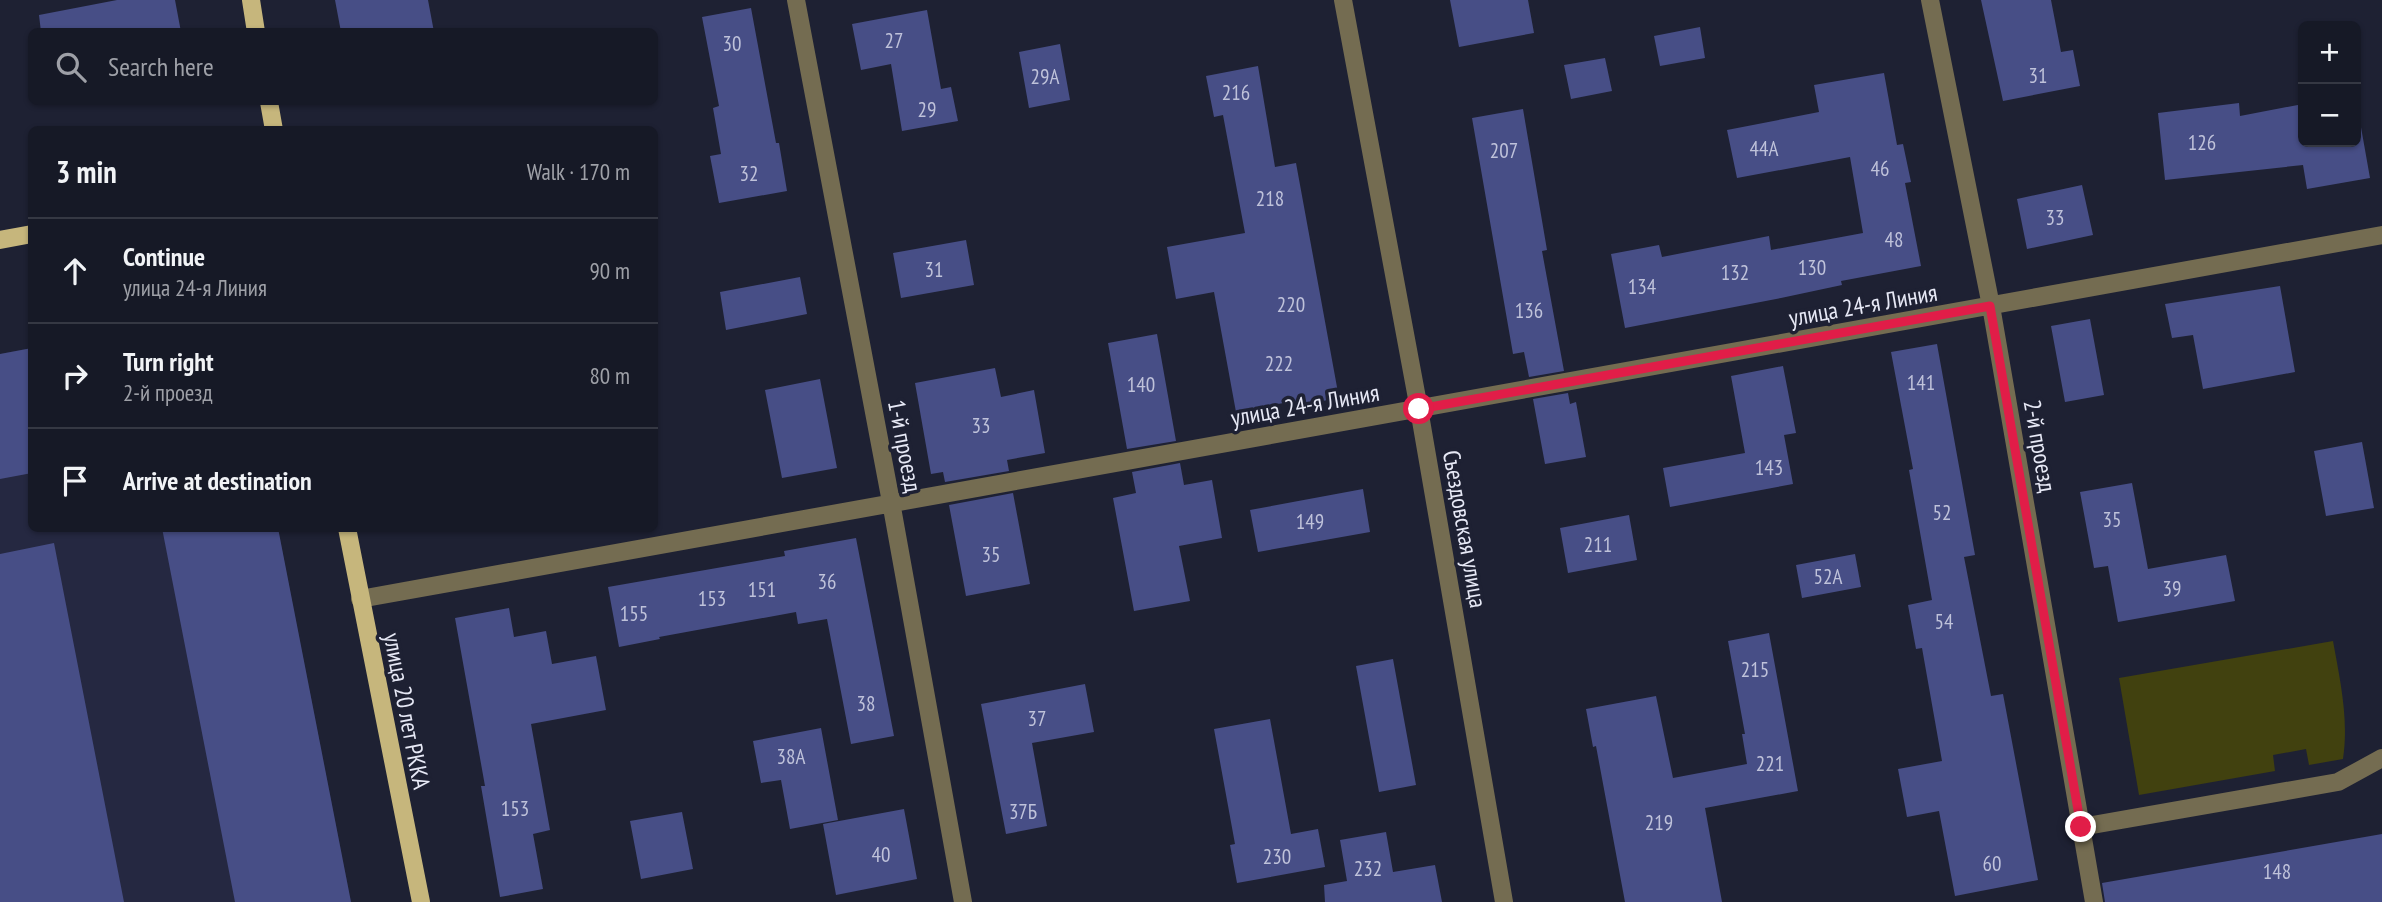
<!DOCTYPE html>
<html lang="en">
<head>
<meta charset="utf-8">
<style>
	:root { --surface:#161926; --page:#232632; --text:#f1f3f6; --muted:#9ea0a7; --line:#353843 }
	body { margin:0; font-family:"PT Sans Narrow",sans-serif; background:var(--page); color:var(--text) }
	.controls { position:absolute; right:21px; top:21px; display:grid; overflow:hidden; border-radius:10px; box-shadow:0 2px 5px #0004 }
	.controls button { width:63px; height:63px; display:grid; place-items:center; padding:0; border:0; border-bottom:2px solid var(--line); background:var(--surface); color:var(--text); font:35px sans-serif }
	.stop { position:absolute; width:21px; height:21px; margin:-16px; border:5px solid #e11d48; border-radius:50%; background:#fff }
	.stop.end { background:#e11d48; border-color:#fff; box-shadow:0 2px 7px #0008 }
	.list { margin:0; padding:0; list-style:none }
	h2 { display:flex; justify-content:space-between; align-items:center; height:91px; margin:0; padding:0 28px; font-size:30px }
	h2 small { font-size:23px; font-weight:400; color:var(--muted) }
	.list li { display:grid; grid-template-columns:46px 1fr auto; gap:21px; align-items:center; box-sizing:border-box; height:105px; padding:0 28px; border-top:2px solid var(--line) }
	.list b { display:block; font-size:26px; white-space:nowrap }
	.list p { margin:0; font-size:23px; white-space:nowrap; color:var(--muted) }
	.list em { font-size:23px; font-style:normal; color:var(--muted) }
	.icon { flex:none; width:38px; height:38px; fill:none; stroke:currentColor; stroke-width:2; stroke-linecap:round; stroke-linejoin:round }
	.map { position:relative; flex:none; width:2382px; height:902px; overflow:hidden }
	.search { position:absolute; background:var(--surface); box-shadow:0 2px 5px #0004; left:28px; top:28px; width:630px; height:77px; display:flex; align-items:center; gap:18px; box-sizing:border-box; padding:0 24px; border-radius:10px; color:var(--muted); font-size:26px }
	.panel { position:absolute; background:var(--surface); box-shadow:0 2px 5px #0004; left:28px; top:126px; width:630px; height:406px; border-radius:10px }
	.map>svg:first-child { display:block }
	.built { fill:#252841 }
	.green { fill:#41410f }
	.building { fill:#474e86 }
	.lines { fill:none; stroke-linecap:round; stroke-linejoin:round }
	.minor { stroke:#746c51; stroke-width:18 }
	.major { stroke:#c6b67c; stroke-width:18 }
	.route { stroke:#e11d48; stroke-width:9 }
	.labels { text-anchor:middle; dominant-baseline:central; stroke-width:7; stroke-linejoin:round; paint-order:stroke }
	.number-label { font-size:21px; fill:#bfc2da }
	.street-label { font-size:24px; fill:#e7e9f6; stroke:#1e2133 }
</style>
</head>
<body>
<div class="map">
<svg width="2382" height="902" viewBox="0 0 2382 902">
	<rect width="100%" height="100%" fill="#1e2133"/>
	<path class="built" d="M 31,348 L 32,528 L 278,529 L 351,902 L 0,902 L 0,354 Z"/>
	<path class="green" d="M 2333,641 C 2340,680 2349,719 2343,759 L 2309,765 L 2306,749 L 2273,755 L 2275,771 L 2139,795 L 2119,678 Z"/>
	<path class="building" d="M 117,0 L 175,0 L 181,32 L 41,32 L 39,15 Z
		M 335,0 L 428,0 L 434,32 L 341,32 Z
		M 1450,0 L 1528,0 L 1534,33 L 1459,47 Z
		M 1981,0 L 2051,0 L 2061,52 L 2073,50 L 2080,86 L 2003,101 Z
		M 751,8 L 776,143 L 779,143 L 787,191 L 719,203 L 710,156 L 721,154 L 713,108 L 719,106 L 702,17 Z
		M 927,10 L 941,89 L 951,87 L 958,121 L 902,131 L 891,64 L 861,70 L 852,24 Z
		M 1700,27 L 1705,58 L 1660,66 L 1654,36 Z
		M 1060,44 L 1070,100 L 1029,108 L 1019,52 Z
		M 1605,58 L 1612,91 L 1571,99 L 1564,65 Z
		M 1258,66 L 1275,167 L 1296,163 L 1339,398 L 1295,406 L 1294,401 L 1236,412 L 1214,292 L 1176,299 L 1167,247 L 1245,233 L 1223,115 L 1214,117 L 1206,76 Z
		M 1884,73 L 1897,145 L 1903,144 L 1911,182 L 1905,183 L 1921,266 L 1841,281 L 1842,285 L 1781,298 L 1625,328 L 1611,254 L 1659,245 L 1662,257 L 1769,236 L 1771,250 L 1863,233 L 1850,157 L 1737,178 L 1727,130 L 1819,112 L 1814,85 Z
		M 2356,99 L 2370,178 L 2307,189 L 2303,165 L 2165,180 L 2158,113 L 2239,103 L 2240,116 L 2303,104 L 2303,142 L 2356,142 Z
		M 1523,109 L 1547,250 L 1542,251 L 1564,371 L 1529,377 L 1524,352 L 1513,354 L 1472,118 Z
		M 2082,185 L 2093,235 L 2027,249 L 2017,199 Z
		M 966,240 L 974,285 L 901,298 L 893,253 Z
		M 800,277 L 807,314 L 726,330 L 720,292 Z
		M 2280,286 L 2295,372 L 2203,389 L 2193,335 L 2172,338 L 2165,304 Z
		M 2090,319 L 2104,395 L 2065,402 L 2051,326 Z
		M 1157,334 L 1176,441 L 1127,449 L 1108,343 Z
		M 1937,344 L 1975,555 L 1964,557 L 1991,696 L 2003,694 L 2038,880 L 1955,896 L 1939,811 L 1907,817 L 1898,769 L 1942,761 L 1922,648 L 1916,649 L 1908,605 L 1932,600 L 1909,470 L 1913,469 L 1891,352 Z
		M 32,348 L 32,473 L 0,479 L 0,354 Z
		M 1783,366 L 1796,433 L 1784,435 L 1793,484 L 1670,507 L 1663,468 L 1745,453 L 1731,376 Z
		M 995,368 L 1001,397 L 1034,390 L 1045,453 L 1007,460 L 1009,471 L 945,482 L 943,472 L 931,474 L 915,383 Z
		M 820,379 L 837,468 L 782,478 L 765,390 Z
		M 1568,393 L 1570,404 L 1576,402 L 1586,457 L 1545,464 L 1533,399 Z
		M 2362,442 L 2374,508 L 2326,516 L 2314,451 Z
		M 1180,463 L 1184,485 L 1212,480 L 1222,538 L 1179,546 L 1190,601 L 1134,611 L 1113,498 L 1136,493 L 1132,472 Z
		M 2132,483 L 2148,569 L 2226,555 L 2235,601 L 2118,622 L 2108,566 L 2094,568 L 2080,492 Z
		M 1363,489 L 1370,532 L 1258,552 L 1250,510 Z
		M 1013,493 L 1030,584 L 966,596 L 949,505 Z
		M 1629,515 L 1637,560 L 1568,573 L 1560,528 Z
		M 162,528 L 278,528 L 351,902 L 235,902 Z
		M 856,538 L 894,736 L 851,744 L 827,619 L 798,624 L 796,612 L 659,637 L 660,639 L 619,647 L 608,587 L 785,556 L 784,551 Z
		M 54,543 L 124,902 L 0,902 L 0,554 Z
		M 1855,554 L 1861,587 L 1802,598 L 1796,565 Z
		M 509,608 L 514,637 L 546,631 L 552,664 L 596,656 L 606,710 L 531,724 L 550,830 L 533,834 L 543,889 L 500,897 L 481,786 L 485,786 L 455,618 Z
		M 1769,633 L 1798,791 L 1705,808 L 1722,902 L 1625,902 L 1596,746 L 1593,747 L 1586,709 L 1656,696 L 1673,778 L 1747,764 L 1742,734 L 1745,734 L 1728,641 Z
		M 1393,659 L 1416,785 L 1379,792 L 1356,666 Z
		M 1085,684 L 1094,732 L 1032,743 L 1047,826 L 1006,834 L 981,704 Z
		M 1270,719 L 1291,834 L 1318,829 L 1325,867 L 1237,883 L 1230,845 L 1235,844 L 1214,729 Z
		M 821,728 L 838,820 L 790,829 L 781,780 L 761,783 L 753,741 Z
		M 904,809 L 917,879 L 836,895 L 823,824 Z
		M 682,812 L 693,869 L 641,879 L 630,821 Z
		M 1386,832 L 1393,872 L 1435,865 L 1442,902 L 1325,902 L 1324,885 L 1347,881 L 1340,840 Z
		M 2382,834 L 2382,902 L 2105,902 L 2102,883 Z"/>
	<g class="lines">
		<path class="minor" d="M 796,0 L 891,502 L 963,902
			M 1343,0 L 1419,409 L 1504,902
			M 1930,0 L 1991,306 L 2094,902
			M 360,599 L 2382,235
			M 2081,827 L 2338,782 L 2382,758"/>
		<path class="major" d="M 251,0 L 256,32
			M 269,102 L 274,130
			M 0,240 L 32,234
			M 347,528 L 421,902"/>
	</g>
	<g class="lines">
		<path class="route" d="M 1419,409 L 1990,306 L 2081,827"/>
	</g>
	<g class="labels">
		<g class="number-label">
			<text x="894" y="40">27</text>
			<text x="732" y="43">30</text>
			<text x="2038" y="75">31</text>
			<text x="1045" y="76">29А</text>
			<text x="1236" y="92">216</text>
			<text x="927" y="109">29</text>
			<text x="2202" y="142">126</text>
			<text x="1764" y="148">44А</text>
			<text x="1504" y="150">207</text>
			<text x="1880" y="168">46</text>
			<text x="749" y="173">32</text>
			<text x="1270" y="198">218</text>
			<text x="2055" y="217">33</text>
			<text x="1894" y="239">48</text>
			<text x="1812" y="267">130</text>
			<text x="934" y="269">31</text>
			<text x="1735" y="272">132</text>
			<text x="1642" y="286">134</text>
			<text x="1291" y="304">220</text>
			<text x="1529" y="310">136</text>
			<text x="1279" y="363">222</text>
			<text x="1921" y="382">141</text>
			<text x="1141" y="384">140</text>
			<text x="981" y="425">33</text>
			<text x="1769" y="467">143</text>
			<text x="1942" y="512">52</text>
			<text x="2112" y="519">35</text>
			<text x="1310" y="521">149</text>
			<text x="1598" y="544">211</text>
			<text x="991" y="554">35</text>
			<text x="1828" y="576">52А</text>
			<text x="827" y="581">36</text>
			<text x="2172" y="588">39</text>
			<text x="762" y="589">151</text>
			<text x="712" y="598">153</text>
			<text x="634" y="613">155</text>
			<text x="1944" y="621">54</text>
			<text x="1755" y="669">215</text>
			<text x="866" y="703">38</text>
			<text x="1037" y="718">37</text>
			<text x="791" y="756">38А</text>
			<text x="1770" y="763">221</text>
			<text x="515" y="808">153</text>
			<text x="1023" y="811">37Б</text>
			<text x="1659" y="822">219</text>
			<text x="881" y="854">40</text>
			<text x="1277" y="856">230</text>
			<text x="1992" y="863">60</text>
			<text x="1368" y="868">232</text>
			<text x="2277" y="871">148</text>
		</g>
		<g class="street-label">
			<text transform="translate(1863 305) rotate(-10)">улица 24-я Линия</text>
			<text transform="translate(1305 405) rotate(-10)">улица 24-я Линия</text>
			<text transform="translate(905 446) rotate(79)">1-й проезд</text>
			<text transform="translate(2040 446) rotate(80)">2-й проезд</text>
			<text transform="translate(1465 529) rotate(80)">Съездовская улица</text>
			<text transform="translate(407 711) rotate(79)">улица 20 лет РККА</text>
		</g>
	</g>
</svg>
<div class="controls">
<button>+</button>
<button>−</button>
</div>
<div class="stop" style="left:1419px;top:409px"></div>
<div class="stop end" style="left:2081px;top:827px"></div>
<div class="search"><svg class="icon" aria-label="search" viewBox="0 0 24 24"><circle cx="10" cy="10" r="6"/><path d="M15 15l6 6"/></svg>Search here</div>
<section class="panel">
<h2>3 min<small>Walk · 170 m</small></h2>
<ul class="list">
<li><svg class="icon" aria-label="ahead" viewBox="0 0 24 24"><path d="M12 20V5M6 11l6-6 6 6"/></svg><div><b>Continue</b><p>улица 24-я Линия</p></div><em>90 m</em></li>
<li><svg class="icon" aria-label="right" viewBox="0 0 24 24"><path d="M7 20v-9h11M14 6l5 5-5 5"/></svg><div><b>Turn right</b><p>2-й проезд</p></div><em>80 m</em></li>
<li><svg class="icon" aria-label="arrive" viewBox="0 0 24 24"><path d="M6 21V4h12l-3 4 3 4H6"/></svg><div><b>Arrive at destination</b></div></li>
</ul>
</section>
</div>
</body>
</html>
